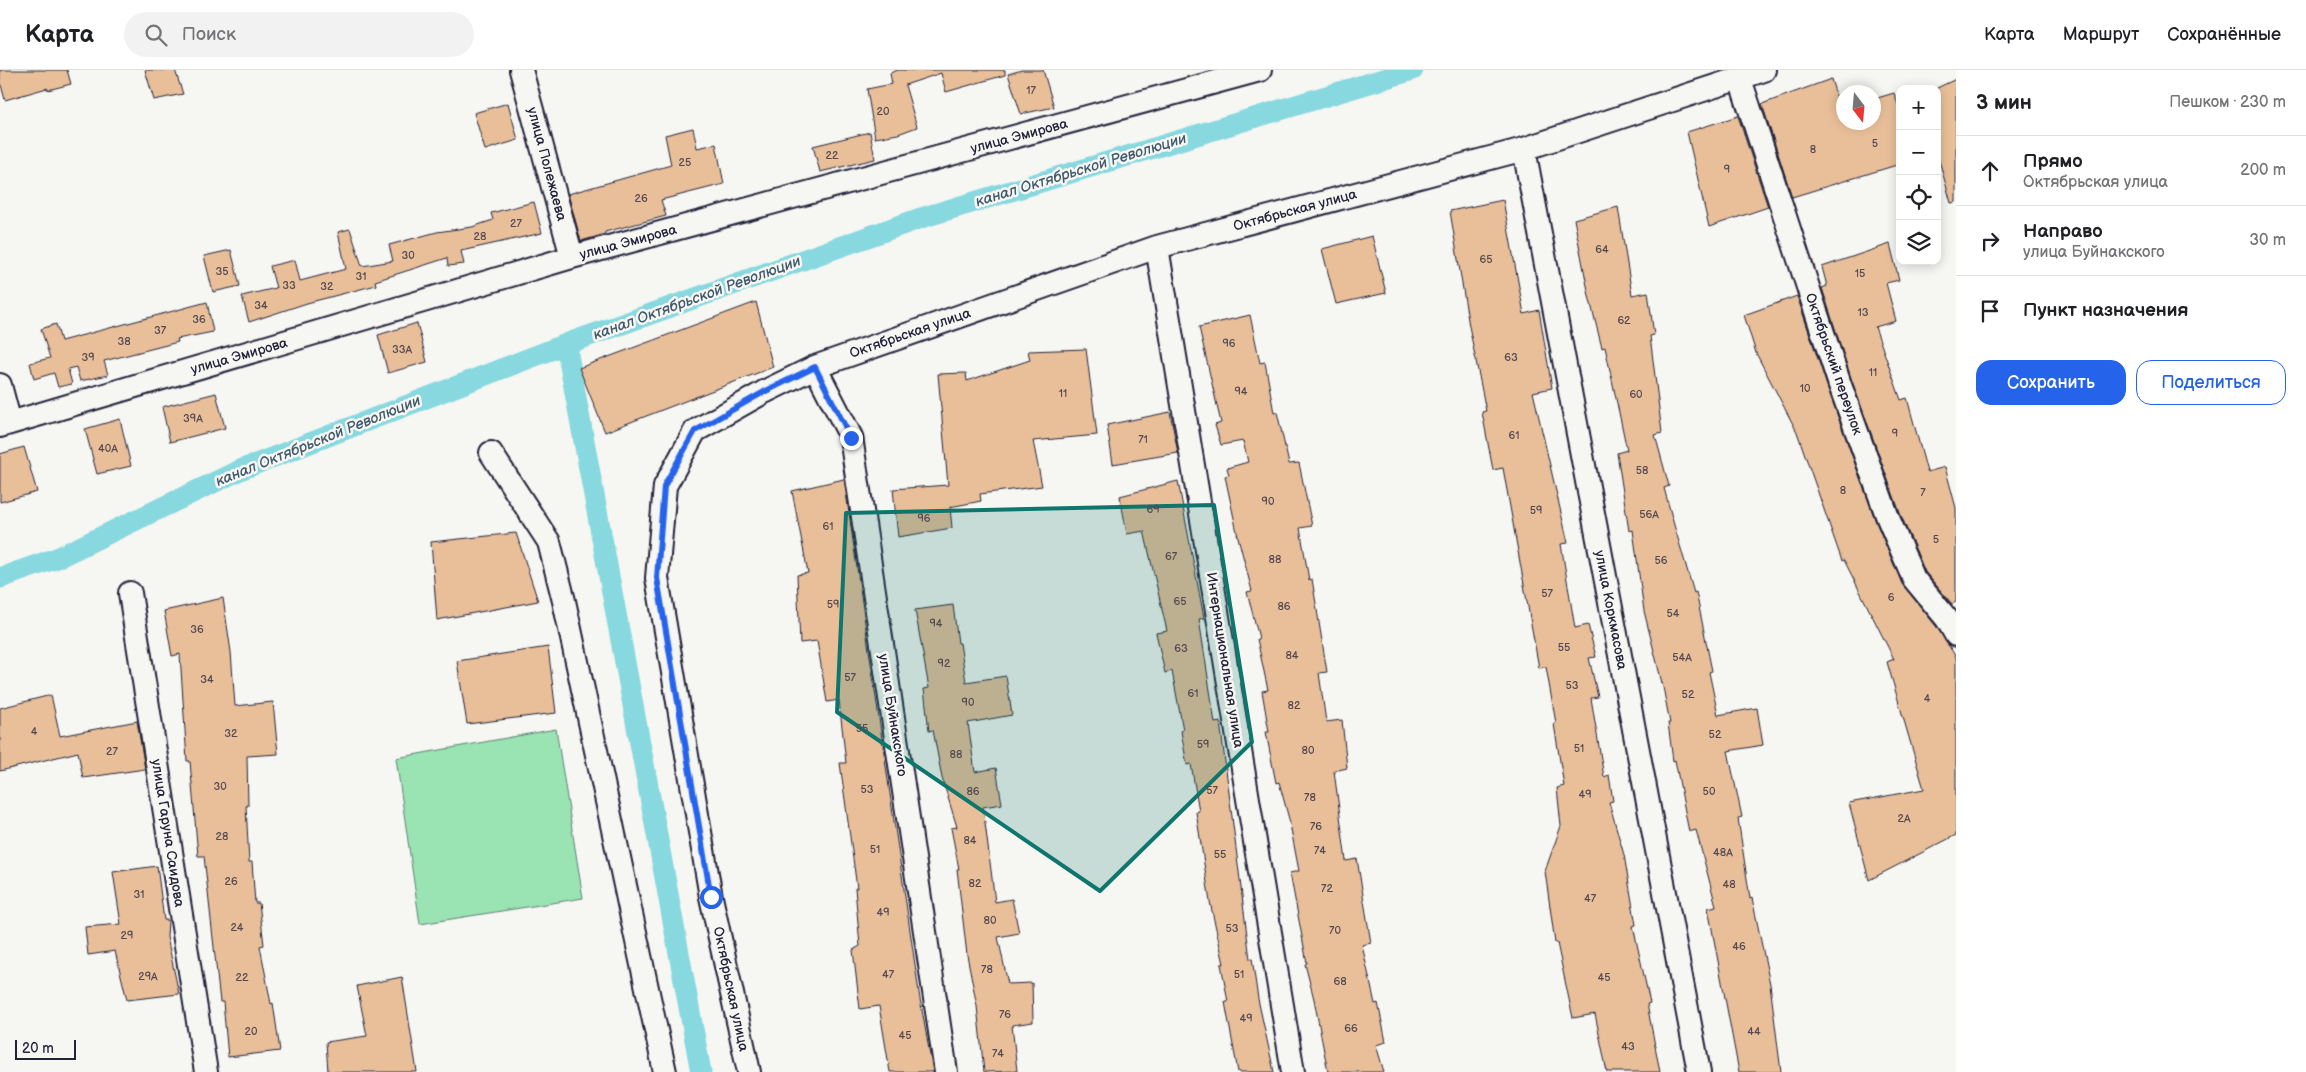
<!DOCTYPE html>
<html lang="ru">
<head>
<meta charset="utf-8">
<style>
	:root { --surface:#fff; --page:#f2f2f2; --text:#202124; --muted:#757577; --line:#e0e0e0; --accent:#2563eb }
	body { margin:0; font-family:"Balsamiq Sans",sans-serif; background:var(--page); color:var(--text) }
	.controls { position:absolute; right:15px; top:15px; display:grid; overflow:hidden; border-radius:10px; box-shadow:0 2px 12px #0003 }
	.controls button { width:45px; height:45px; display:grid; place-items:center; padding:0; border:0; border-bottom:1px solid var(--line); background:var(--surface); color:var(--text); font:25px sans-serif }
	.compass { position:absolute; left:1836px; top:15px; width:45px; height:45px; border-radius:50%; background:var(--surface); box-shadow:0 2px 12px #0003; rotate:164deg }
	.scale { position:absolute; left:15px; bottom:12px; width:61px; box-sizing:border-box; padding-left:5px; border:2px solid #22223b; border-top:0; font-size:14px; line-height:18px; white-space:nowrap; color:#22223b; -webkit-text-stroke:4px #f6f6f2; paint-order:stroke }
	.stop { position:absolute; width:15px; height:15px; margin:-11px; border:4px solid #2563eb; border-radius:50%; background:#fff }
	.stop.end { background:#2563eb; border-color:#fff; box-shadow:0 1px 5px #0008 }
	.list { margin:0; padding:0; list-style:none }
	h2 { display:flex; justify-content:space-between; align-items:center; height:65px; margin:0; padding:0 20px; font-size:21px }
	h2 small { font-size:16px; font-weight:400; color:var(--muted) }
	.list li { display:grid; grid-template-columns:32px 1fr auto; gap:15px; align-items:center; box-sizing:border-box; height:70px; padding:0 20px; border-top:1px solid var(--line) }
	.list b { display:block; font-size:19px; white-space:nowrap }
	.list p { margin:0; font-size:16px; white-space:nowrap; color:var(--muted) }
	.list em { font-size:16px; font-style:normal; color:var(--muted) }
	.actions { display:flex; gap:10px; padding:15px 20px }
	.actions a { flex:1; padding:11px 0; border:1px solid var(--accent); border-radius:15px; text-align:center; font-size:18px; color:var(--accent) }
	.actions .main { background:var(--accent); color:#fff }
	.icon { flex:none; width:28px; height:28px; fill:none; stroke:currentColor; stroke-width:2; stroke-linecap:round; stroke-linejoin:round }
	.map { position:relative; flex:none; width:1956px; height:1002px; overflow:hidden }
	header { display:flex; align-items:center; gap:30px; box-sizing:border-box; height:70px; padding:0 25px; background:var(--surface); border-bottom:1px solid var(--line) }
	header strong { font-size:24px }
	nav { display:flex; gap:28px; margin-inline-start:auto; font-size:18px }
	.search { width:350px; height:45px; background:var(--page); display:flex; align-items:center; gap:12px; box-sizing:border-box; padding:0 18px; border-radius:28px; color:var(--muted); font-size:19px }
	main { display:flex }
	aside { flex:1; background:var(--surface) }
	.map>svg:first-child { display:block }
	.garden { fill:#9ae3b2; stroke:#5e8276 }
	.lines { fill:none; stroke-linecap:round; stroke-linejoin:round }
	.canal { stroke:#87d8df; stroke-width:21 }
	.building { fill:#e9bf99; stroke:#22223b }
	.minor-casing { stroke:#22223b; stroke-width:26 }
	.minor { stroke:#f6f6f2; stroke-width:22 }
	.route { stroke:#2563eb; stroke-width:6 }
	.marked { fill:#0f766e; fill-opacity:0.2; stroke:#0f766e; stroke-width:4; stroke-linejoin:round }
	.labels { text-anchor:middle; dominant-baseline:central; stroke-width:5; stroke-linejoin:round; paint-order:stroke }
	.number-label { font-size:11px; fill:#544952 }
	.street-label { font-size:14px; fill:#22223b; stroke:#f6f6f2 }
	.water-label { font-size:15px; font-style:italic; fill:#40596c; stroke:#f6f6f2 }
</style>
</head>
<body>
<header>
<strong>Карта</strong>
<div class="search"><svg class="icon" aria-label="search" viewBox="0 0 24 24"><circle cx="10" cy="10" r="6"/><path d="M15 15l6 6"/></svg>Поиск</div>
<nav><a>Карта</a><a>Маршрут</a><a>Сохранённые</a></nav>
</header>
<main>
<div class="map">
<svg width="1956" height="1002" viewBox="0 0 1956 1002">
	<rect width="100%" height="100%" fill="#f6f6f2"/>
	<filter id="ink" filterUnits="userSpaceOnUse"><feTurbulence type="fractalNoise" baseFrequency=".02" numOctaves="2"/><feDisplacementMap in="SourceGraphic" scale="10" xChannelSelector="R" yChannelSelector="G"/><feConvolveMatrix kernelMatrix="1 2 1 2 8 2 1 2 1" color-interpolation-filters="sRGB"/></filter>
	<g filter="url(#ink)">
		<path class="garden" d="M 556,659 L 583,828 L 420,854 L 396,688 Z"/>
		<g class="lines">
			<path class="canal" d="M 566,274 L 701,1002
				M 0,508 L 57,488 L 240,400 L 566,274 L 921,148 L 1413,0"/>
		</g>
		<path class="building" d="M 0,0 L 67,0 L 71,14 L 48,20 L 47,18 L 5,30 L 0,11 Z
			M 145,0 L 175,0 L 183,24 L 154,30 Z
			M 898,0 L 1005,0 L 1005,5 L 946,22 L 941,3 L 905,15 L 917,57 L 898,64 L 875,68 L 867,19 L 892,14 L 890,3 Z
			M 1022,0 L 1043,0 L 1054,37 L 1021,44 L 1008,4 Z
			M 1831,9 L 1840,38 L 1844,37 L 1844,52 L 1874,52 L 1874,29 L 1894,23 L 1900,40 L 1900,94 L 1792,127 L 1762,34 Z
			M 1956,9 L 1956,132 L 1951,133 L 1937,83 L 1937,18 Z
			M 508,33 L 518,70 L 485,80 L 474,43 Z
			M 1738,46 L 1768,137 L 1709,157 L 1687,62 Z
			M 693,58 L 697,78 L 716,74 L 724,114 L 661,130 L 666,146 L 605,162 L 605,164 L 581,171 L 568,124 L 671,95 L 665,65 Z
			M 870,62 L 875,89 L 820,102 L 813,76 Z
			M 1503,130 L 1524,244 L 1539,240 L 1552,318 L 1533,322 L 1568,473 L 1561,474 L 1575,558 L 1588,555 L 1596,587 L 1589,588 L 1598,627 L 1591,628 L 1604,707 L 1609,705 L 1613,731 L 1609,732 L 1624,785 L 1636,855 L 1633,856 L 1650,933 L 1647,934 L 1660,1002 L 1607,1002 L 1595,944 L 1573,948 L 1557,873 L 1555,873 L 1545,801 L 1561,756 L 1557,718 L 1564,716 L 1554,654 L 1556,653 L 1546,597 L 1539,598 L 1503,398 L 1493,400 L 1482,342 L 1486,341 L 1469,256 L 1450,141 Z
			M 534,132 L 542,163 L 461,181 L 464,194 L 448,196 L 447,188 L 375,211 L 376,215 L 307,233 L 249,252 L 242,226 L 276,218 L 270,196 L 295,190 L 300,211 L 346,199 L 338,162 L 350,159 L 362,196 L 393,191 L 389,175 L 437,162 L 472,157 L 493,150 L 491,143 Z
			M 1618,137 L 1632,225 L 1648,222 L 1654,265 L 1650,266 L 1662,363 L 1655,365 L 1669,416 L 1664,418 L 1674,455 L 1694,523 L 1696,522 L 1712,601 L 1709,602 L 1718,645 L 1757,638 L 1763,675 L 1728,681 L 1742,747 L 1738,748 L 1750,829 L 1752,828 L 1770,914 L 1781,1002 L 1739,1002 L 1708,838 L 1716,836 L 1696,760 L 1689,762 L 1675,690 L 1673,691 L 1668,653 L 1670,653 L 1663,617 L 1644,541 L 1633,460 L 1629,461 L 1617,383 L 1627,380 L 1605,277 L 1602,278 L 1589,226 L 1574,149 Z
			M 1372,166 L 1386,223 L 1336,234 L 1322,179 Z
			M 1890,174 L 1899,210 L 1886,213 L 1896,251 L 1875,257 L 1901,330 L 1907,328 L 1927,402 L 1945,397 L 1956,438 L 1956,532 L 1952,534 L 1925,502 L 1900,443 L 1852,311 L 1822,218 L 1827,216 L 1822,197 Z
			M 231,180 L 240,216 L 213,222 L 204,186 Z
			M 1797,226 L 1828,319 L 1876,452 L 1902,514 L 1936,556 L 1956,587 L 1956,765 L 1869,810 L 1849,733 L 1924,719 L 1887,592 L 1894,589 L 1844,490 L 1842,491 L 1797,362 L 1756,283 L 1744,245 Z
			M 207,232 L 213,262 L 177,269 L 178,272 L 104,291 L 108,305 L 80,311 L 76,297 L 68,299 L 72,314 L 58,317 L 54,303 L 34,309 L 30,293 L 50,288 L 41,259 L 56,254 L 61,271 Z
			M 756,232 L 773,297 L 605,362 L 579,298 Z
			M 1250,245 L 1260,293 L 1265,292 L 1274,343 L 1277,342 L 1289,394 L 1299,393 L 1312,456 L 1300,458 L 1309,510 L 1312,509 L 1327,602 L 1319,603 L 1326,652 L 1342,650 L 1347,698 L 1334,701 L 1346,791 L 1357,789 L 1371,873 L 1362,875 L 1375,934 L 1378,933 L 1386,972 L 1376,975 L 1384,1002 L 1328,1002 L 1314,929 L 1305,894 L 1307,893 L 1290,803 L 1299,801 L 1289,749 L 1279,712 L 1276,713 L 1266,662 L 1269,662 L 1262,621 L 1268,620 L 1257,569 L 1259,568 L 1247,522 L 1252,521 L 1238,467 L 1225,406 L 1229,405 L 1227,398 L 1248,392 L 1243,371 L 1221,375 L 1215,355 L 1221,353 L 1199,257 Z
			M 417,253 L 427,292 L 388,303 L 378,265 Z
			M 1086,279 L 1097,365 L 1033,371 L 1042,416 L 980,424 L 981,431 L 950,437 L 952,458 L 898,467 L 893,419 L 948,415 L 938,304 L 966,303 L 967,311 L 1030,290 L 1028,281 Z
			M 216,323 L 225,358 L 170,372 L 162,337 Z
			M 1170,342 L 1178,383 L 1113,394 L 1107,355 Z
			M 120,349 L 131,396 L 97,404 L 85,359 Z
			M 24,377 L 37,422 L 0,432 L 0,384 Z
			M 844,409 L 920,929 L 933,1002 L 890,1002 L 879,936 L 860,939 L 853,880 L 860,876 L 855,818 L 857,818 L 840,693 L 846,693 L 839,630 L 827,632 L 817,571 L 800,573 L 797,505 L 808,503 L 792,421 Z
			M 1178,411 L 1204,548 L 1199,549 L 1215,653 L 1220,652 L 1250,889 L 1252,888 L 1258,929 L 1274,1002 L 1238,1002 L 1225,932 L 1228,932 L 1221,894 L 1224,894 L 1210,832 L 1196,742 L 1199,741 L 1191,694 L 1187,695 L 1181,661 L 1183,660 L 1172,601 L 1165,603 L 1156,563 L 1167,561 L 1144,461 L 1127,464 L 1120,426 Z
			M 516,463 L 538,531 L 437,550 L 431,472 Z
			M 223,528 L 231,582 L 235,636 L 273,632 L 278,684 L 247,686 L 248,736 L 246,736 L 249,792 L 252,792 L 255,833 L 259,833 L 264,875 L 260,876 L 271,934 L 273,933 L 280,981 L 228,987 L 223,932 L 220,932 L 204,786 L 198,786 L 190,691 L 187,691 L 180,584 L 172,586 L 164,541 Z
			M 953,535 L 958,573 L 960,573 L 966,612 L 1006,606 L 1012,645 L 968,653 L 975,702 L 996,698 L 1002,734 L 983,737 L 995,832 L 1012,829 L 1019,863 L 998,867 L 1008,914 L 1032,913 L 1033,952 L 1012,955 L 1017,1001 L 984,1002 L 977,936 L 967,885 L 957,799 L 959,799 L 951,758 L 957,757 L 942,708 L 933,660 L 929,661 L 924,619 L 929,618 L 915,540 Z
			M 548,577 L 556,643 L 467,654 L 457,591 Z
			M 51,625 L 60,666 L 137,651 L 145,699 L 83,708 L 78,682 L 0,701 L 0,638 Z
			M 157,796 L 164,850 L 168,850 L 167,867 L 179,924 L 127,930 L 115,881 L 88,885 L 85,857 L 121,854 L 113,802 Z
			M 402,907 L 417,1002 L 328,1002 L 326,972 L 367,966 L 357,916 Z"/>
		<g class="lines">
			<defs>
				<path id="minor" d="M 521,0 L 572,187
					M 1740,9 L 1840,315 L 1888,448 L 1914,509 L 1947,549 L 1956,565
					M 1524,79 L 1699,1002
					M 1157,177 L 1293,1002
					M 815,297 L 851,367 L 946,1002
					M 0,315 L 10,353
					M 0,356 L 572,187 L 1260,0
					M 491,383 L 549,472 L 564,531 L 665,1002
					M 130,523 L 206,1002
					M 749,1002 L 711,827 L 657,508 L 665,416 L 695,361 L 764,322 L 815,297 L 1157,177 L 1524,79 L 1764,0"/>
			</defs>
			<use href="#minor" class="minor-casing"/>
			<use href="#minor" class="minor"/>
		</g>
	</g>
	<g class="lines" filter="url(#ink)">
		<path class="route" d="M 711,827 L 657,508 L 664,416 L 695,361 L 764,322 L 815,297 L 851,368"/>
	</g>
	<path class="marked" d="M 1214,435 L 1252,672 L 1100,821 L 837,642 L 846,443 Z"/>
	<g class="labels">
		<g class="number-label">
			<text x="1031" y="20">17</text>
			<text x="883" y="41">20</text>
			<text x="1875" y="73">5</text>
			<text x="1813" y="79">8</text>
			<text x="832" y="85">22</text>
			<text x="685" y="92">25</text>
			<text x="1727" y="99">9</text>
			<text x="641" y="128">26</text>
			<text x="516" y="153">27</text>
			<text x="480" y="166">28</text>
			<text x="1602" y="179">64</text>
			<text x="408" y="185">30</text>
			<text x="1486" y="189">65</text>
			<text x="222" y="201">35</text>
			<text x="1860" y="203">15</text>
			<text x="361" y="206">31</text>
			<text x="289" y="215">33</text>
			<text x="327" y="216">32</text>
			<text x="261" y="235">34</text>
			<text x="1863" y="242">13</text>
			<text x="199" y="249">36</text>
			<text x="1624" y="250">62</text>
			<text x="160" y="260">37</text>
			<text x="124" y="271">38</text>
			<text x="1229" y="273">96</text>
			<text x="402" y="279">33А</text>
			<text x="88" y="287">39</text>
			<text x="1511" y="287">63</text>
			<text x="1873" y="302">11</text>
			<text x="1805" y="318">10</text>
			<text x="1241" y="321">94</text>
			<text x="1063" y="323">11</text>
			<text x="1636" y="324">60</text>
			<text x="193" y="348">39А</text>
			<text x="1895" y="363">9</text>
			<text x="1514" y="365">61</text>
			<text x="1143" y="369">71</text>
			<text x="108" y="378">40А</text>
			<text x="1642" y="400">58</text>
			<text x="1843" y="420">8</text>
			<text x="1923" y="422">7</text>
			<text x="1268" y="431">90</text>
			<text x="1153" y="439">69</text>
			<text x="1536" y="440">59</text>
			<text x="1649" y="444">56А</text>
			<text x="924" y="448">96</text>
			<text x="828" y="456">61</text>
			<text x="1936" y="469">5</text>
			<text x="1171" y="486">67</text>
			<text x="1275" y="489">88</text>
			<text x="1661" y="490">56</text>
			<text x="1547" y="523">57</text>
			<text x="1891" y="527">6</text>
			<text x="1180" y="531">65</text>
			<text x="833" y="534">59</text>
			<text x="1284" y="536">86</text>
			<text x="1673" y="543">54</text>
			<text x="936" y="553">94</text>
			<text x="197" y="559">36</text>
			<text x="1564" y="577">55</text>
			<text x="1181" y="578">63</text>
			<text x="1292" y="585">84</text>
			<text x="1682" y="587">54А</text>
			<text x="944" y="593">92</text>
			<text x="850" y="607">57</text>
			<text x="207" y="609">34</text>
			<text x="1572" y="615">53</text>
			<text x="1193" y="623">61</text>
			<text x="1688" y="624">52</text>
			<text x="1927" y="628">4</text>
			<text x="968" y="632">90</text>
			<text x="1294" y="635">82</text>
			<text x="862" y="658">55</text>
			<text x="34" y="661">4</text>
			<text x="231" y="663">32</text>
			<text x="1715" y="664">52</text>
			<text x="1203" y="674">59</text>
			<text x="1579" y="678">51</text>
			<text x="1308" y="680">80</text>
			<text x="112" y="681">27</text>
			<text x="956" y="684">88</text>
			<text x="220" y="716">30</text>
			<text x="867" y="719">53</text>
			<text x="1212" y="720">57</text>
			<text x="973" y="721">86</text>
			<text x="1709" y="721">50</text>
			<text x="1585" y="724">49</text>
			<text x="1310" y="727">78</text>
			<text x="1904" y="748">2А</text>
			<text x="1316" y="756">76</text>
			<text x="222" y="766">28</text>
			<text x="970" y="770">84</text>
			<text x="875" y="779">51</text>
			<text x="1320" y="780">74</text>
			<text x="1723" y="782">48А</text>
			<text x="1220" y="784">55</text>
			<text x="231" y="811">26</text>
			<text x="975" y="813">82</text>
			<text x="1729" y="814">48</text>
			<text x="1327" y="818">72</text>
			<text x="139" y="824">31</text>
			<text x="1590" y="828">47</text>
			<text x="883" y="842">49</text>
			<text x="990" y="850">80</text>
			<text x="237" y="857">24</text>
			<text x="1232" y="858">53</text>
			<text x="1335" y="860">70</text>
			<text x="127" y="865">29</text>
			<text x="1739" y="876">46</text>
			<text x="987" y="899">78</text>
			<text x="888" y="904">47</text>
			<text x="1239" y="904">51</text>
			<text x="148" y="906">29А</text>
			<text x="242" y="907">22</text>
			<text x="1604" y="907">45</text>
			<text x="1340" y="911">68</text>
			<text x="1005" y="944">76</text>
			<text x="1246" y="948">49</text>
			<text x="1351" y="958">66</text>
			<text x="251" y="961">20</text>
			<text x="1754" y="961">44</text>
			<text x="905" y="965">45</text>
			<text x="1628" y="976">43</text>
			<text x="998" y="983">74</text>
		</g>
		<g class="street-label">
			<text transform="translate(1019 66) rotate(-15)">улица Эмирова</text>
			<text transform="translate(547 94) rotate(75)">улица Полежаева</text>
			<text transform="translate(1295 140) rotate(-15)">Октябрьская улица</text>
			<text transform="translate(628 172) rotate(-15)">улица Эмирова</text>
			<text transform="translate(910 263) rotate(-19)">Октябрьская улица</text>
			<text transform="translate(239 286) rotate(-16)">улица Эмирова</text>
			<text transform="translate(1834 294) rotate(71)">Октябрьский переулок</text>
			<text transform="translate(1611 540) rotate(79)">улица Коркмасова</text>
			<text transform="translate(1225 590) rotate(81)">Интернациональная улица</text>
			<text transform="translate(893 645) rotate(81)">улица Буйнакского</text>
			<text transform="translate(168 763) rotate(81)">улица Гаруна Саидова</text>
			<text transform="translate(731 919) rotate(78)">Октябрьская улица</text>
		</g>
		<g class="water-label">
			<text transform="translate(1081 100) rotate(-17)">канал Октябрьской Революции</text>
			<text transform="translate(697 228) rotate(-20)">канал Октябрьской Революции</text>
			<text transform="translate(318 371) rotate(-22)">канал Октябрьской Революции</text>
		</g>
	</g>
</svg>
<div class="controls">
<button>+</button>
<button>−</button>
<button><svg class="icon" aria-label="locate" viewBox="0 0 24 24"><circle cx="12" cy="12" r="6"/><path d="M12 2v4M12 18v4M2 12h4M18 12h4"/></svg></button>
<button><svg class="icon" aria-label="layers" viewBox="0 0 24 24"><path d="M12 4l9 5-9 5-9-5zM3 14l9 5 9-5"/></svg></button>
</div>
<svg class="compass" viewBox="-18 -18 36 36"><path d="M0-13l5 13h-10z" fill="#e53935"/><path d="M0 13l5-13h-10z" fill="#757577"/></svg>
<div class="scale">20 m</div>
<div class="stop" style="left:711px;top:827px"></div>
<div class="stop end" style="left:851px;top:368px"></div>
</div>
<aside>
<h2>3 мин<small>Пешком · 230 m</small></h2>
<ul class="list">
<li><svg class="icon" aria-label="ahead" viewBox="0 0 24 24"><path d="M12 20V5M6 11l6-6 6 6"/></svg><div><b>Прямо</b><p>Октябрьская улица</p></div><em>200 m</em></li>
<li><svg class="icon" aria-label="right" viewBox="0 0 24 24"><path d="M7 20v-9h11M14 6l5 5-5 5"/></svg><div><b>Направо</b><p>улица Буйнакского</p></div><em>30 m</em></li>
<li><svg class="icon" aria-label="arrive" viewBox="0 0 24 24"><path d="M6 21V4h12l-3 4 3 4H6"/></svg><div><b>Пункт назначения</b></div></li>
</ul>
<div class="actions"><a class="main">Сохранить</a><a>Поделиться</a></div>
</aside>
</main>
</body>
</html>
